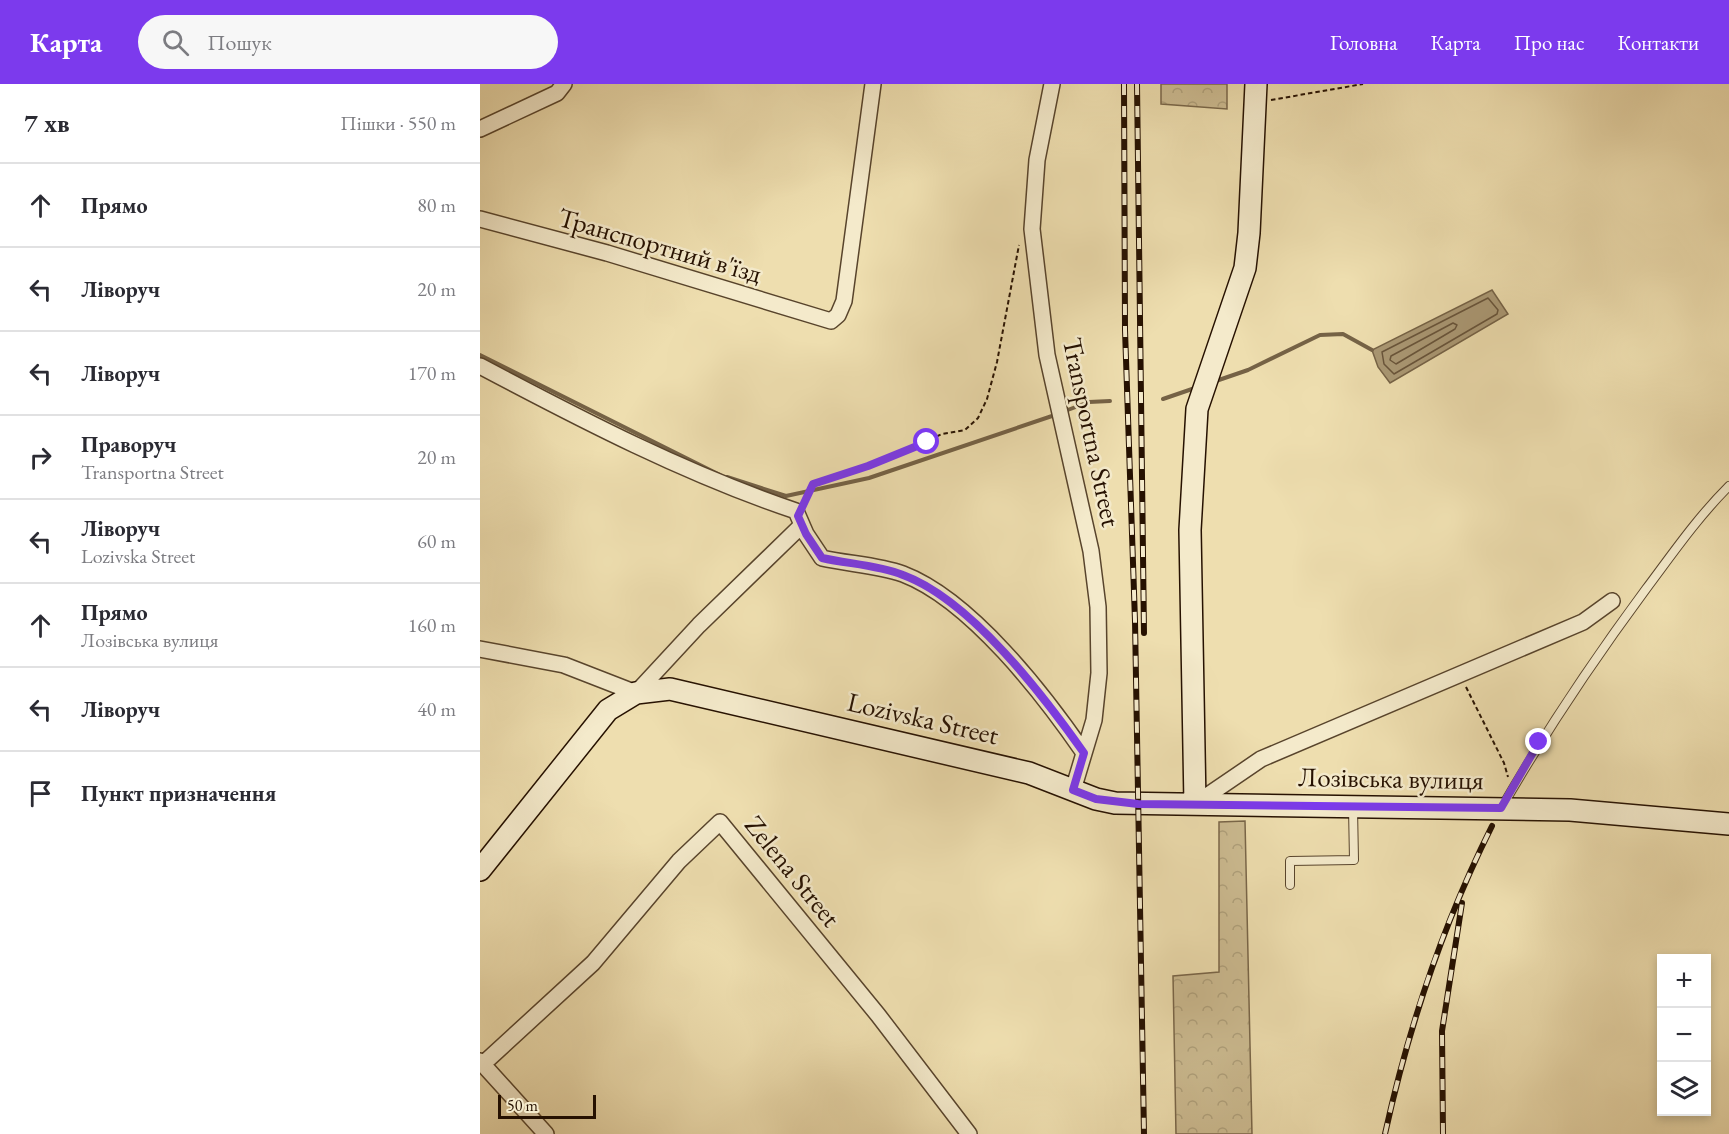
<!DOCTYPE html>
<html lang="uk">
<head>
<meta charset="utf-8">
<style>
	:root { --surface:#fff; --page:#f7f7f7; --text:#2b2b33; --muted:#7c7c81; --line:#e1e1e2; --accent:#7c3aed }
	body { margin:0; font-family:"EB Garamond",serif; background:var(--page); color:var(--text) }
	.controls { position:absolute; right:18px; bottom:18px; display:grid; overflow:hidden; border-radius:0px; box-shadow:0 3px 9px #0003 }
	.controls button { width:54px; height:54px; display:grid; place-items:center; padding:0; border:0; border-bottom:2px solid var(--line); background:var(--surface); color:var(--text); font:30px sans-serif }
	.scale { position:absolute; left:18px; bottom:15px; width:98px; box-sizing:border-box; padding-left:6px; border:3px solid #261101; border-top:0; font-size:16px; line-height:21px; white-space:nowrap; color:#261101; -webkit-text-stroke:4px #f4eacb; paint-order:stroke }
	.stop { position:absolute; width:18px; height:18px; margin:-14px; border:4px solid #7c3aed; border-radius:50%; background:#fff }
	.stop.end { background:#7c3aed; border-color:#fff; box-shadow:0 2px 6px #0008 }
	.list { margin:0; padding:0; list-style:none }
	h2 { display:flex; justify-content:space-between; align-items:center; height:78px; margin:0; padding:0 24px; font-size:26px }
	h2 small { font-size:20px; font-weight:400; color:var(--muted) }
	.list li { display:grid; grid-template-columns:39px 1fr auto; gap:18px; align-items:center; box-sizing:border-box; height:84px; padding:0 24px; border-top:2px solid var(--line) }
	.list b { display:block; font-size:22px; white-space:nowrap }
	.list p { margin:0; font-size:20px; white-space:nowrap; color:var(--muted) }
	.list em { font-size:20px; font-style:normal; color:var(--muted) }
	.icon { flex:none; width:33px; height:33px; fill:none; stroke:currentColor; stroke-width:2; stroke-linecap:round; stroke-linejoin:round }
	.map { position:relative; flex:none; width:1249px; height:1050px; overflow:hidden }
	header { display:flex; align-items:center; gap:36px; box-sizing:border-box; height:84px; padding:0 30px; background:var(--accent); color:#fff }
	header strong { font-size:28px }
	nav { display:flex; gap:33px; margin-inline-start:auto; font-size:21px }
	.search { width:420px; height:54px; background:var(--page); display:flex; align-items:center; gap:15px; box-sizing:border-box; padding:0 21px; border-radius:33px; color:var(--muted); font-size:22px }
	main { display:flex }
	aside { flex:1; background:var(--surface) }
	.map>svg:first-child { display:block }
	.forest { fill:url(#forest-crowns); stroke:#796649; stroke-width:1.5 }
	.water { fill:#aa9874; stroke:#756246; stroke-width:1.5 }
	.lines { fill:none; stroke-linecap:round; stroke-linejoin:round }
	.shore { stroke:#68543a; stroke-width:1.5 }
	.stream { stroke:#756246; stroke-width:4 }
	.lane-casing { stroke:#58442c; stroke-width:10 }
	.street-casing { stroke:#58442c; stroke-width:18 }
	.secondary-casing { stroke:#261101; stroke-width:24 }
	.path { stroke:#261101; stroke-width:2; stroke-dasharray:4.5 3; stroke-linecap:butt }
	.lane { stroke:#f4eacb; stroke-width:8 }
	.street { stroke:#f4eacb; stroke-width:15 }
	.secondary { stroke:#f4eacb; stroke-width:21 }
	.rail-casing { stroke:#261101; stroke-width:6 }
	.rail { stroke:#f4eacb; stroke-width:4; stroke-dasharray:11; stroke-linecap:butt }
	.route { stroke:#7c3aed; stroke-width:8 }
	.labels { text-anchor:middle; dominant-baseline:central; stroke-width:5; stroke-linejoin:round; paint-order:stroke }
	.street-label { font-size:27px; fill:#261101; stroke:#f4eacb }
</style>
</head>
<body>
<header>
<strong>Карта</strong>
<div class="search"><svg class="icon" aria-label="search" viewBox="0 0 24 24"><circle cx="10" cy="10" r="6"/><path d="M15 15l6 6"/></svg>Пошук</div>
<nav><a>Головна</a><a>Карта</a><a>Про нас</a><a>Контакти</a></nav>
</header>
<main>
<aside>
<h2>7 хв<small>Пішки · 550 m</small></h2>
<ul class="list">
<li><svg class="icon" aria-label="ahead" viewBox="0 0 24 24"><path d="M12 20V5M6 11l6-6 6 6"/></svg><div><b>Прямо</b></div><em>80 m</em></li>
<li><svg class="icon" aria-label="left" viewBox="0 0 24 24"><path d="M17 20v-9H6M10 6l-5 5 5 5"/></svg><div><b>Ліворуч</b></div><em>20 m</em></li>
<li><svg class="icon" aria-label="left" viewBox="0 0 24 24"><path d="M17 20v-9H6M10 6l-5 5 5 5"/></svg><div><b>Ліворуч</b></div><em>170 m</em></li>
<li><svg class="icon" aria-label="right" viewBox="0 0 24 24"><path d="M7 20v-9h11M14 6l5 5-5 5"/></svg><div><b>Праворуч</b><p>Transportna Street</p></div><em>20 m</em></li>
<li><svg class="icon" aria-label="left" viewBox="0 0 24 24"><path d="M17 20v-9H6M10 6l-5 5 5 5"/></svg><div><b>Ліворуч</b><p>Lozivska Street</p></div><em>60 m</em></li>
<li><svg class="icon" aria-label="ahead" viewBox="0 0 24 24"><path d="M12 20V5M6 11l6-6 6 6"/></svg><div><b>Прямо</b><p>Лозівська вулиця</p></div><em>160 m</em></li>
<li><svg class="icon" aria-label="left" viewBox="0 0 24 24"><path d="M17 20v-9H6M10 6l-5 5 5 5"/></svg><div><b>Ліворуч</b></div><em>40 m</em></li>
<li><svg class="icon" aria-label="arrive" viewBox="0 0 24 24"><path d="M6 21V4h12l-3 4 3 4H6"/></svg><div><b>Пункт призначення</b></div></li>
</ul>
</aside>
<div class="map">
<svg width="1249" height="1050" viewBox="0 0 1249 1050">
	<defs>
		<pattern id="forest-crowns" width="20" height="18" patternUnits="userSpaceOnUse" patternTransform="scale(1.5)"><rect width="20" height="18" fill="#ccbb91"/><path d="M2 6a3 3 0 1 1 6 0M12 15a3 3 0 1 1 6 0" fill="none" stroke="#afa07b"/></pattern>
	</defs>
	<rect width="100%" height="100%" fill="#eedeaf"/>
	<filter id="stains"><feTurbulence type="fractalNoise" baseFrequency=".00333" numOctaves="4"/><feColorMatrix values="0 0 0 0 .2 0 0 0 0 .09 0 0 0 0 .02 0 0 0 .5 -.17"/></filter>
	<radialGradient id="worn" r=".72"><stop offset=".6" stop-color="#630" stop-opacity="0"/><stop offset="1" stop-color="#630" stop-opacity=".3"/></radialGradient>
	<path class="forest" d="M 681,0 L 747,0 L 747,25 L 681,20 Z
		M 765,737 L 772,1050 L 696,1050 L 693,892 L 739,888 L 739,738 Z"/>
	<path class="water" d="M 1012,206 L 1028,230 L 910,299 L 898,283 L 892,266 Z"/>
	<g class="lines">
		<path class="shore" d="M 1008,214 L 1018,226 L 1017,230 L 914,290 L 904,280 L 902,268 Z
			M 973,239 L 977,241 L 975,245 L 916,280 L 910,276 L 911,272 Z"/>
		<path class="stream" d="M 0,271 L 240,391
			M 733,298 L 768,286 L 840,251 L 863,250 L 892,266
			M 683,315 L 715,304
			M 585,327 L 609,318 L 630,317
			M 247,393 L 306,412 L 389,394 L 578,330"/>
		<defs>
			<path id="lane" d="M 1022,723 C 1067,645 1112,578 1166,505 C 1193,469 1217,434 1249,402
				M 810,801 L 810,777 L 874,776 L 873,724"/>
			<path id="street" d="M 572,0 L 557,76 L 552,145 L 567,271 L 611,467 L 618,523 L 619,589 L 614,636 L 593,706
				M 0,45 L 77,9 L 84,0
				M 0,135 L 127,169 L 351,237 L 358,231 L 364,217 L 393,0
				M 0,282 C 102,336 206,390 316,427 L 326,450 L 342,474 C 368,480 398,481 423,490 C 491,516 564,611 604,669
				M 0,565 L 84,581 L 156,609 L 219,541 L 322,441
				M 715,720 L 781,675 L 1103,538 L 1132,517
				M 0,977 L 66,1050
				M 3,980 L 113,879 L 199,777 L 240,738 L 398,931 L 489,1050"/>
			<path id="secondary" d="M 715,720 L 710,446 L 717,325 L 765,184 L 769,149 L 776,0
				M 0,786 L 128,626 L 156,609 L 190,605 L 549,689 L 616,715 L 635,719 L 1090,726 L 1249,740"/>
		</defs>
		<use href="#lane" class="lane-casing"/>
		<use href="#street" class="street-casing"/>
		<use href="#secondary" class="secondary-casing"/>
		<path class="path" d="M 791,16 L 883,0
			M 326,416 L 333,400 L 388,383 L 462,350 L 485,346 L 498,334 L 507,315 L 517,278 L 539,161
			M 986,603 L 1024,679 L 1028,693"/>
		<use href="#lane" class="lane"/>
		<use href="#street" class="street"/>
		<use href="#secondary" class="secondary"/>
		<defs>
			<path id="rail" d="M 644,0 L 645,246 L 655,537 L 664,1050
				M 657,0 L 664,549
				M 905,1050 C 929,941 962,842 1012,742
				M 963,1050 L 962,947 L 982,819"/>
		</defs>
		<use href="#rail" class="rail-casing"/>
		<use href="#rail" class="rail"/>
	</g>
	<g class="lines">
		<path class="route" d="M 447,358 L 388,382 L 333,400 L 318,432 L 326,450 L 342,474 C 369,480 398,481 423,491 C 491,516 563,611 604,669 L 593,706 L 616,715 L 658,720 L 1021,724 L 1059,658"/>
	</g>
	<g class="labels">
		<g class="street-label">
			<text transform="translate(180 161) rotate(16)">Транспортний в'їзд</text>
			<text transform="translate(612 348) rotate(78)">Transportna Street</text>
			<text transform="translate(443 634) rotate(13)">Lozivska Street</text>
			<text transform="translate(911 694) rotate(1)">Лозівська вулиця</text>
			<text transform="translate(313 787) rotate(51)">Zelena Street</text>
		</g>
	</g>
	<rect width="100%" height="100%" filter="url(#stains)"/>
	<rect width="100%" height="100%" fill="url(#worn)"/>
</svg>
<div class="controls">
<button>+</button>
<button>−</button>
<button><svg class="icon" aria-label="layers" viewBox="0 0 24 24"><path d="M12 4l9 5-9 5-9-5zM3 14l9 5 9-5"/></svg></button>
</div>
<div class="scale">50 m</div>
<div class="stop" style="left:447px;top:358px"></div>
<div class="stop end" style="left:1059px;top:658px"></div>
</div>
</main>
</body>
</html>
